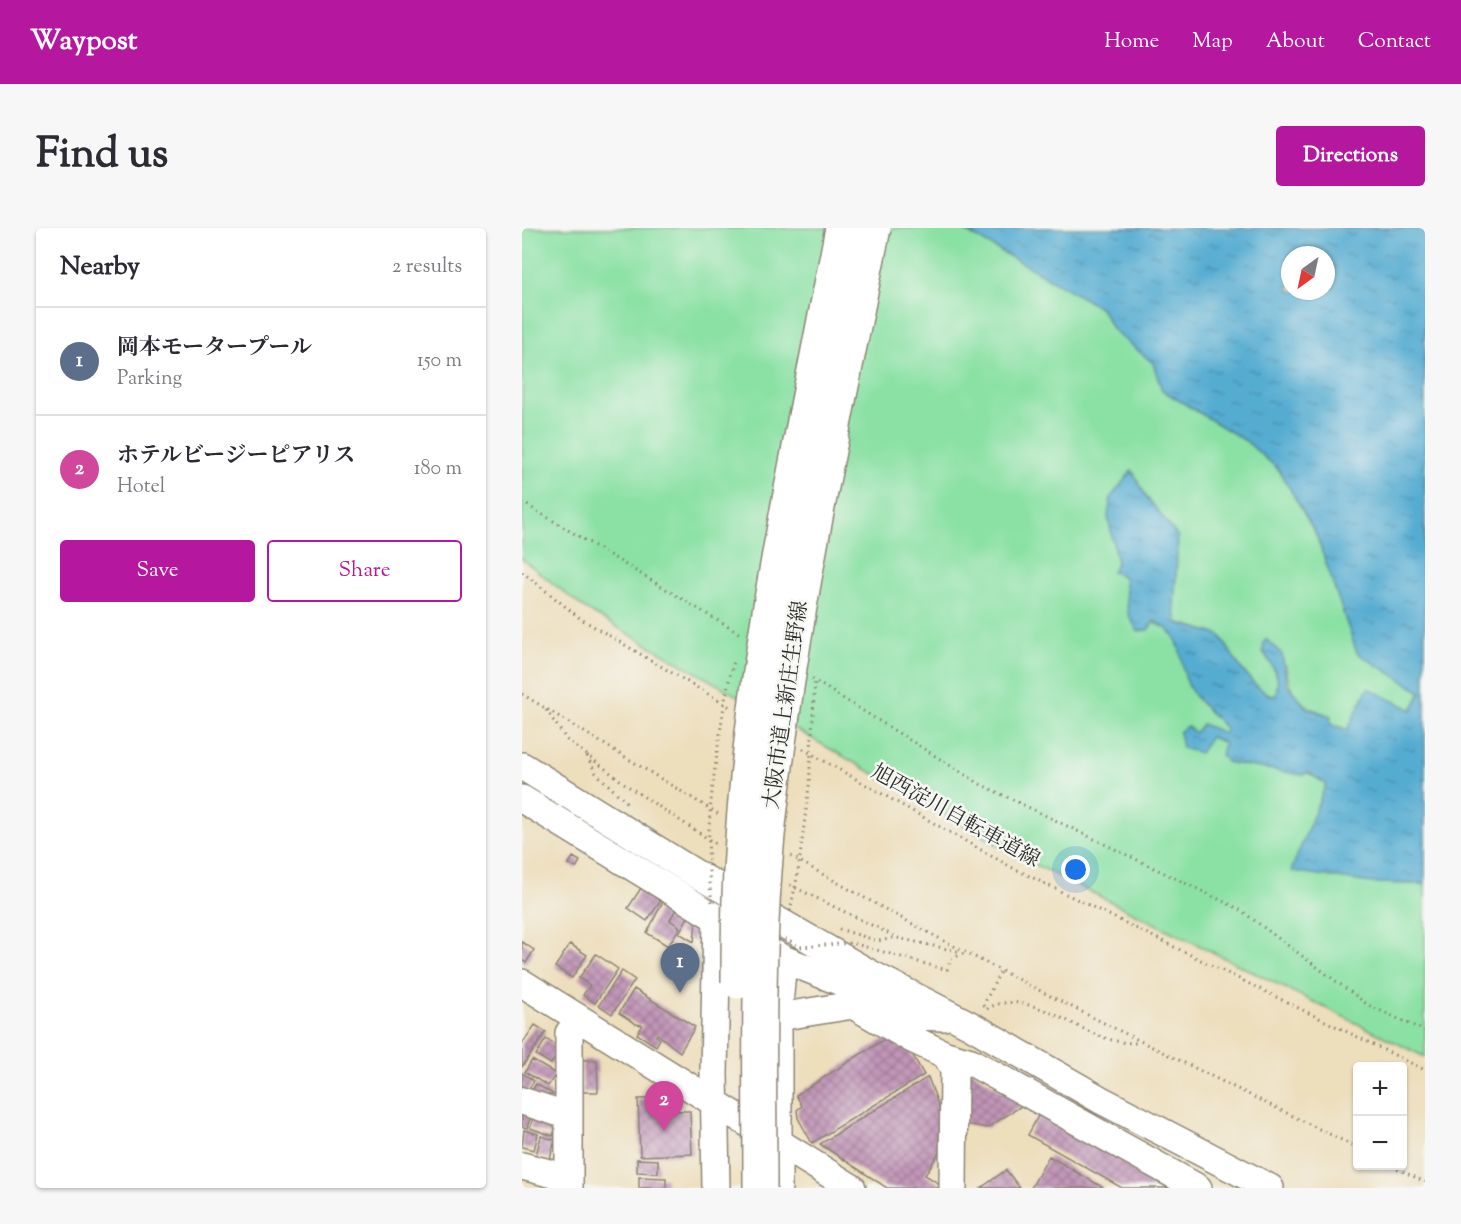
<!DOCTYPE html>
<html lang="en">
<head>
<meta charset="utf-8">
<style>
	:root { --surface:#fff; --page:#f7f7f7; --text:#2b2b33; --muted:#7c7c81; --line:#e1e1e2; --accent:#b5179e }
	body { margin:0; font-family:"Sorts Mill Goudy","Noto Serif JP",serif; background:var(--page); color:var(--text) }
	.controls { position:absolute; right:18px; bottom:18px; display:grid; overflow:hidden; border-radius:6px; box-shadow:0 2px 4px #0004 }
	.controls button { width:54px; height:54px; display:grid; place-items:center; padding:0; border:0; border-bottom:2px solid var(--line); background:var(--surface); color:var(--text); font:30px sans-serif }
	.compass { position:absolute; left:759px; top:18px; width:54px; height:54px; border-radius:50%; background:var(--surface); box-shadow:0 2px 4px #0004; rotate:213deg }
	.you { position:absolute; left:554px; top:642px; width:21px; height:21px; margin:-15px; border:4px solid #fff; border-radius:50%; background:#1a73e8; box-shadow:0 0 0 9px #1a73e833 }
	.badge { display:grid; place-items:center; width:39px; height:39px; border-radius:50%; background:var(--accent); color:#fff; font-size:20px; font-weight:700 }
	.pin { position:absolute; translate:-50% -50px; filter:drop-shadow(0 2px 3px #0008) }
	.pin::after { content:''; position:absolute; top:32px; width:21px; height:18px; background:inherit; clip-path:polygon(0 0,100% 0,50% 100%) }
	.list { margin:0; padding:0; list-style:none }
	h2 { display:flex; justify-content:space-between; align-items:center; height:78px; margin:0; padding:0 24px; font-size:26px }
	h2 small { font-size:20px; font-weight:400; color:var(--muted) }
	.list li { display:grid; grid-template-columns:39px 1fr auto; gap:18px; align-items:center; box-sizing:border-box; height:108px; padding:0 24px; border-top:2px solid var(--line) }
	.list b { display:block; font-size:22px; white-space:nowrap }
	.list p { margin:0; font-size:20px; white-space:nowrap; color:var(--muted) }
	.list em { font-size:20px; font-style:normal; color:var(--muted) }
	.actions { display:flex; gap:12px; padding:18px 24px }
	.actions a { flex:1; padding:14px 0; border:2px solid var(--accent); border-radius:6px; text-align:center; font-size:21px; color:var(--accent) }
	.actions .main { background:var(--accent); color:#fff }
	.map { position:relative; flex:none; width:903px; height:960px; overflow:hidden; border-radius:6px }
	header { display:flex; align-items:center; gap:36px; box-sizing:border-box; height:84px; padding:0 30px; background:var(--accent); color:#fff }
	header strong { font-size:28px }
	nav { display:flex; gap:33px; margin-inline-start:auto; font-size:21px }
	.intro { display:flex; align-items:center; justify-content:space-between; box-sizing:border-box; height:144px; padding:0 36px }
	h1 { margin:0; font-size:42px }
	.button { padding:15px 27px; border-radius:6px; background:var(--accent); color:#fff; font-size:21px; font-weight:700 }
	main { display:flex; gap:36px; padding:0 36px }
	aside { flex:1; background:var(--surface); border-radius:6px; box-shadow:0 2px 4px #0004 }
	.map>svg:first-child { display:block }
	.green { fill:#8be1a4; stroke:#5b8668; stroke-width:1.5 }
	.water { fill:url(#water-ripples); stroke:#406c7e; stroke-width:1.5; fill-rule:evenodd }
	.building { fill:url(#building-cross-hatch) }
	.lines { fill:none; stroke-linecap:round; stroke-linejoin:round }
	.minor-casing { stroke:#8c8474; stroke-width:30 }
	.path { stroke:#8c8474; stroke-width:3; stroke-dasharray:1.5 4.5; stroke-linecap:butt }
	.minor { stroke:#fff; stroke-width:27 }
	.major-bridge-casing { stroke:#8c8474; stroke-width:36; stroke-linecap:butt }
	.path-bridge { stroke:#8c8474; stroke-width:3; stroke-dasharray:1.5 4.5; stroke-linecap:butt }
	.major-bridge { stroke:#fff; stroke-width:33 }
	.labels { text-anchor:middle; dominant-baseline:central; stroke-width:5; stroke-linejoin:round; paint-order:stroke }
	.street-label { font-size:21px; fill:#2b2b2b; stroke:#f6f6f2 }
</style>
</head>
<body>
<header>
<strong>Waypost</strong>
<nav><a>Home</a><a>Map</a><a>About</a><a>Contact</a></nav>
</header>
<div class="intro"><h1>Find us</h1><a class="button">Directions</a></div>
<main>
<aside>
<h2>Nearby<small>2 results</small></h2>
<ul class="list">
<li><span class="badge" style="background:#5c6f8a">1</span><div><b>岡本モータープール</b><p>Parking</p></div><em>150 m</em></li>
<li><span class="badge" style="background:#d1479c">2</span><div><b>ホテルビージーピアリス</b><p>Hotel</p></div><em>180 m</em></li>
</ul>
<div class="actions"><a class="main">Save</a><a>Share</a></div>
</aside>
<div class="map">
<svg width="903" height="960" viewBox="0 0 903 960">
	<defs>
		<pattern id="water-ripples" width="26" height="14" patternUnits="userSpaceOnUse" patternTransform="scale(1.5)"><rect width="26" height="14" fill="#54acd1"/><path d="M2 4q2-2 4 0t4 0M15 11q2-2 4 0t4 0" fill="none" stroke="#468caa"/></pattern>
		<pattern id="building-cross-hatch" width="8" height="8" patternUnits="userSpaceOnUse" patternTransform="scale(1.5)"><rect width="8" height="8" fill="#c195b7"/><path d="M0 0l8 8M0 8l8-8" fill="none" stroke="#9d7a95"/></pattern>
	</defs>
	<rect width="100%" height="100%" fill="#f6f6f2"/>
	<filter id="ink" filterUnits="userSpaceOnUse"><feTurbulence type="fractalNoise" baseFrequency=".0167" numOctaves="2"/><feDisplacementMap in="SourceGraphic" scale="12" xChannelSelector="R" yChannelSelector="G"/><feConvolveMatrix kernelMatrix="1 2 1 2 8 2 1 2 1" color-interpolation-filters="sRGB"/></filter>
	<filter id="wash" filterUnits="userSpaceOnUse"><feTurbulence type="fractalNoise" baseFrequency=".008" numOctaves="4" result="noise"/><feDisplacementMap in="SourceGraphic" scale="24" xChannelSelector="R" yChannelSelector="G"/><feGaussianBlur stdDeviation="1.35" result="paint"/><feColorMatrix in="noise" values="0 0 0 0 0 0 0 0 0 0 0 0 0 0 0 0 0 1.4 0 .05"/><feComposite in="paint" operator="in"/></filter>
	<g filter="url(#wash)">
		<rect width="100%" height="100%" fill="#eddebc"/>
		<path class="green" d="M 0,0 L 438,0 L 579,80 L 591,102 L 631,135 L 640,162 L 724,213 L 757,242 L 794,306 L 835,424 L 899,464 L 890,482 L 846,461 L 826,502 L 808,495 L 809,488 C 781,479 767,470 764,438 L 740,423 C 751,437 760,450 753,468 C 728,462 711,427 698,407 L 655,394 L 652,380 L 656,309 L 624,268 L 610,242 L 586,288 L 595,334 L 602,348 L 606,385 L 648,401 L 658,416 L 666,456 L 672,467 L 704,501 L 702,505 L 657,504 L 689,508 L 702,515 L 704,534 L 781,547 L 785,544 L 804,556 L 849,655 L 903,656 L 903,829 L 494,627 L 63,381 L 0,331 Z"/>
		<path class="water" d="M 438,0 L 903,0 L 903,656 L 849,655 L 769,643 L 804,556 L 786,544 L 781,547 L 704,534 L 699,527 L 702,515 L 689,509 L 678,525 L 660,520 L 657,504 L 665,498 L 673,505 L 680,496 L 702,505 L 704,501 C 694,489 681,479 672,467 C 651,439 671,411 632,393 L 626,402 L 615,403 L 606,385 L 602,349 L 590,344 L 595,334 L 586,288 L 589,269 L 610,242 L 624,268 L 656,309 L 652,380 L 655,395 L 698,407 C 711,427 728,462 753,468 C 766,440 731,427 744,411 L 760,426 L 765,456 L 785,480 L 809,488 L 808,495 L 825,502 L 846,460 L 890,482 L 899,464 L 835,425 L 794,306 L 757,242 L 724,213 L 640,162 L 631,135 L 591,102 L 579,80 ZM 768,27 L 804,27 L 804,63 L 768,63 Z"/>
		<g id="blocks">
			<path class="building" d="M 51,629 L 58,633 L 54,640 L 47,636 Z
				M 119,660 L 139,672 L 125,693 L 106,680 Z
				M 141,673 L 154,681 L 148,692 L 158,699 L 146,718 L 125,705 Z
				M 166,689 L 174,694 L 172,714 L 157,705 Z
				M 0,714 L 12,722 L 4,735 L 0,732 Z
				M 48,716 L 65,727 L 50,750 L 33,739 Z
				M 74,726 L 96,741 L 73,775 L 61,767 L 68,757 L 57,750 Z
				M 100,743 L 113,752 L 90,786 L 77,777 Z
				M 112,761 L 173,799 L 158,824 L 135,806 L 134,808 L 138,811 L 134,818 L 115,806 L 121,797 L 114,796 L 97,785 Z
				M 13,797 L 24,804 L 0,839 L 0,816 Z
				M 369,807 L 377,821 L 385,817 L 402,847 L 290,915 L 276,890 L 275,882 L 280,878 L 274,867 Z
				M 24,811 L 39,821 L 29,836 L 14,827 Z
				M 10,832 L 34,846 L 26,858 L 3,844 Z
				M 60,832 L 75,832 L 76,864 L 61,864 Z
				M 447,841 L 501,877 L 465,900 L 443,896 Z
				M 0,845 L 12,853 L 4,865 L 0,863 Z
				M 406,849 L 417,879 L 421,877 L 419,921 L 403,947 L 424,960 L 365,960 L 298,916 Z
				M 14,856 L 31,866 L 24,877 L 7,867 Z
				M 153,870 L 154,883 L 168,883 L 170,926 L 118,928 L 116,871 Z
				M 0,885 L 9,888 L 5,900 L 0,899 Z
				M 517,886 L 647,960 L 600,960 L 506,907 Z
				M 12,887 L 35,894 L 31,908 L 8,900 Z
				M 2,902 L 16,906 L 12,922 L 0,919 Z
				M 19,908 L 33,912 L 28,931 L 14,927 Z
				M 527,928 L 582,960 L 509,960 Z
				M 115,931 L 136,932 L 136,945 L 115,944 Z
				M 484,942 L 498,960 L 459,960 Z
				M 117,949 L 144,950 L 144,960 L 117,960 Z"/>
		</g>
	</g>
	<g filter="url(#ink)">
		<use href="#blocks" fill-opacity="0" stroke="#8c8474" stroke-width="1.5"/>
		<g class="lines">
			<defs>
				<path id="minor" d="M 0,538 L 171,644 L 347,745 L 450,798 L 579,872 L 748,960
					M 0,571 L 261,731 L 334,760 L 388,788 L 422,789
					M 0,755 L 330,960
					M 256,789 L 331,777 L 390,811 L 424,827 L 449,834 L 676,960
					M 424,827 L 432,841 L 431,960
					M 0,873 L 47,888
					M 0,938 L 47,950
					M 47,960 L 47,805 L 58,791
					M 194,960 L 192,846 L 195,689
					M 256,960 L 256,789 L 261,731"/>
			</defs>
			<use href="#minor" class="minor-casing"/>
			<path class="path" d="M 0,274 L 218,406
				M 0,344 L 59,391 L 208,479
				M 290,451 L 458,556 L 717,681 L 846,777 L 903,803
				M 0,466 L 198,587
				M 24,482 L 45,512 L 110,561 L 194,616
				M 281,521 L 489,639 L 903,842
				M 65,528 L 74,545 L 107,577
				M 269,628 C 453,735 645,826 836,920
				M 268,657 L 376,710 L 439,724
				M 317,701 L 356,713 L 374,710
				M 425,742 L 429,731 L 445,724
				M 461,778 L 478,744
				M 465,781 C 498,760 545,795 575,807 C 589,813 602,815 617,815
				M 870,938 L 903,954"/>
			<use href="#minor" class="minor"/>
			<defs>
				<path id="major-bridge" d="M 216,754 C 216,712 216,669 219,627 C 231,416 281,207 320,0
					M 238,960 C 238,830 234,700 250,571 C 272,380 314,188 352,0"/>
			</defs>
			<use href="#major-bridge" class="major-bridge-casing"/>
			<path class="path-bridge" d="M 190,674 C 182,620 189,565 197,512 C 201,485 204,459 212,434
				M 268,683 L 276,645 L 287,558 L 293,452
				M 263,710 L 278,719 L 330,715 L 425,742"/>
			<use href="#major-bridge" class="major-bridge"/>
		</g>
	</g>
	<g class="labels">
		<g class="street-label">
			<text transform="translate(265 477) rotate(-82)">大阪市道上新庄生野線</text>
			<text transform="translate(433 589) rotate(29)">旭西淀川自転車道線</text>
		</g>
	</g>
</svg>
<div class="controls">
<button>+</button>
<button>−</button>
</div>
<svg class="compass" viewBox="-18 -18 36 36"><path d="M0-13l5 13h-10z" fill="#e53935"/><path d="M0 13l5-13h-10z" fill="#7c7c81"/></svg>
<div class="you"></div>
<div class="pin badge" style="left:158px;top:765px;background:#5c6f8a">1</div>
<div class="pin badge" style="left:142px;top:903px;background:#d1479c">2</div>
</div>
</main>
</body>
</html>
